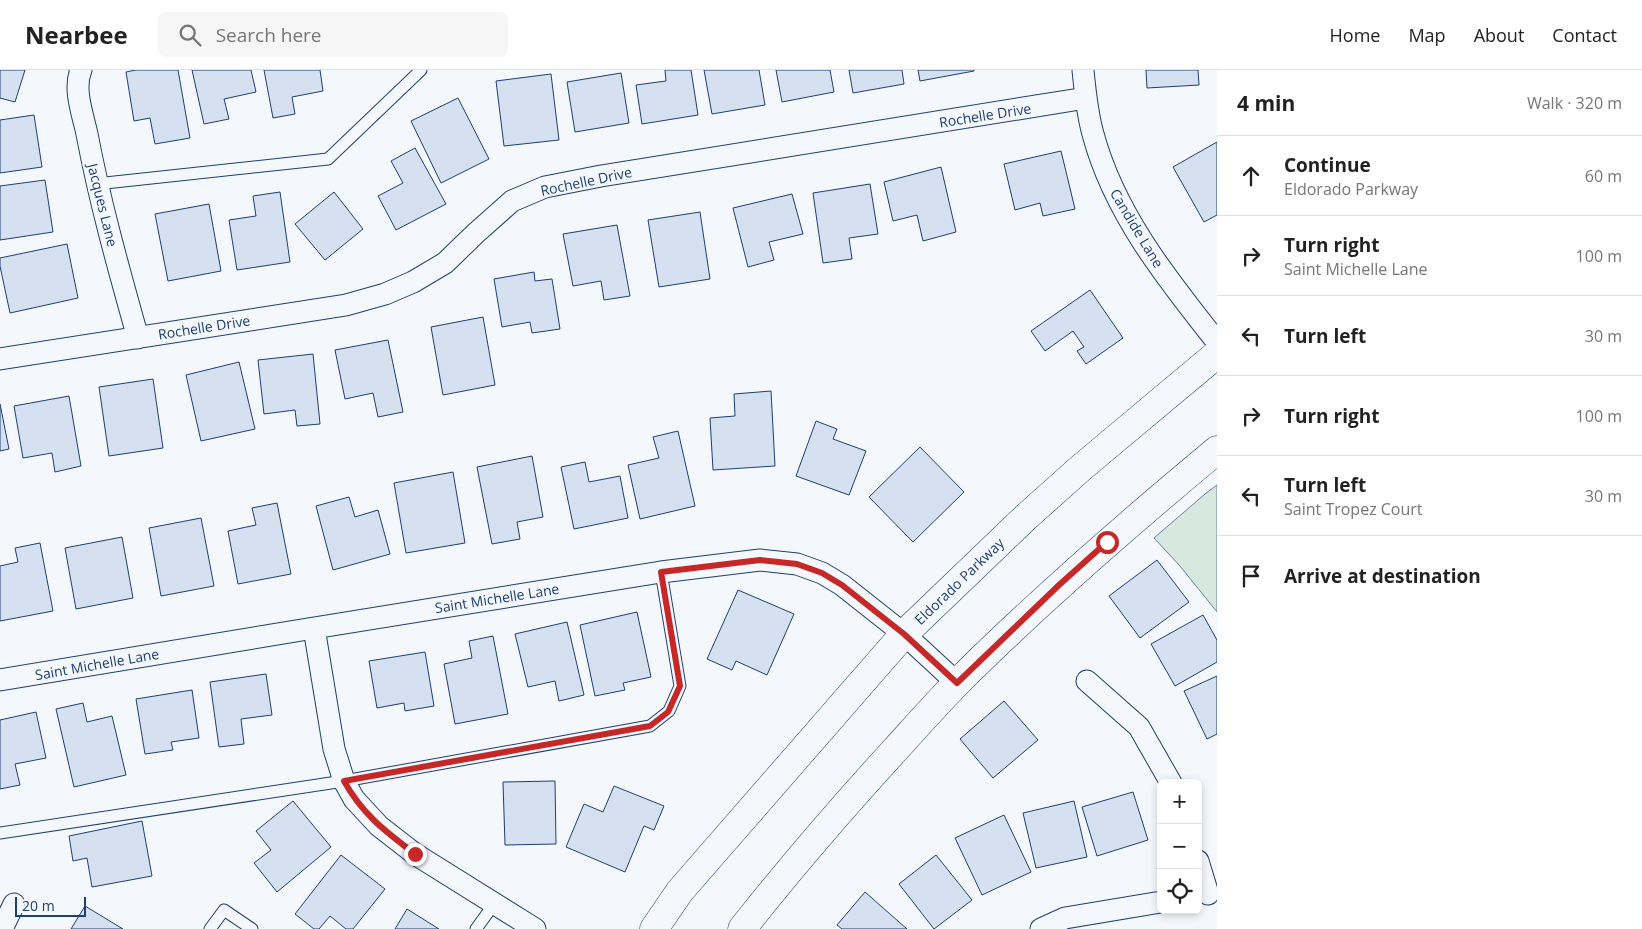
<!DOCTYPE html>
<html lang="en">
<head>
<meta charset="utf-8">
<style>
	:root { --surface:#fff; --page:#f6f6f6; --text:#222; --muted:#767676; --line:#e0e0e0 }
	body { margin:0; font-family:"Open Sans",sans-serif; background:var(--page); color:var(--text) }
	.controls { position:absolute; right:15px; bottom:15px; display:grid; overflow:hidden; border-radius:8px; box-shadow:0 2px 8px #0003 }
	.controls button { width:45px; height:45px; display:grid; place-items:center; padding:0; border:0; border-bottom:1px solid var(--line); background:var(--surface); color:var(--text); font:25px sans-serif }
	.scale { position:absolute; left:15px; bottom:12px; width:71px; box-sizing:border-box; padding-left:5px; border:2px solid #1d3f73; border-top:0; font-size:14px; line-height:18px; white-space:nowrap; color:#1d3f73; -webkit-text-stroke:4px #f4f7fb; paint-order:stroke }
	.stop { position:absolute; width:15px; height:15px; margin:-11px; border:4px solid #c62828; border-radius:50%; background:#fff }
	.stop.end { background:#c62828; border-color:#fff; box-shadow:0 1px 5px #0008 }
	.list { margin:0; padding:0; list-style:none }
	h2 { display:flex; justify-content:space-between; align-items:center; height:65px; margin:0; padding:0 20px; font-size:21px }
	h2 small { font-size:16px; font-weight:400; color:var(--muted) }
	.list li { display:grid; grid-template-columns:32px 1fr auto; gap:15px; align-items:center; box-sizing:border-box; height:80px; padding:0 20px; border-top:1px solid var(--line) }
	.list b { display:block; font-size:19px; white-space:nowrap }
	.list p { margin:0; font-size:16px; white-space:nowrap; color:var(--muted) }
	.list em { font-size:16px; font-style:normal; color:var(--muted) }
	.icon { flex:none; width:28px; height:28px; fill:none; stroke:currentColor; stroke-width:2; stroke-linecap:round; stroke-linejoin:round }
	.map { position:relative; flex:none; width:1217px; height:859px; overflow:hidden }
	header { display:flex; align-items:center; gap:30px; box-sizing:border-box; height:70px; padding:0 25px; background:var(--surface); border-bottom:1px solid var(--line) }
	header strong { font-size:24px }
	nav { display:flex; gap:28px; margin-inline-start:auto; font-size:18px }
	.search { width:350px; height:45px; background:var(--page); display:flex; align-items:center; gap:12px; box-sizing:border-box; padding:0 18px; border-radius:8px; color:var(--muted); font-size:19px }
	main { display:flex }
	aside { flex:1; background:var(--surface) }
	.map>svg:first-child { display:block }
	.green { fill:#d7e8df; stroke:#687fa3 }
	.building { fill:#d5e0f0; stroke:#1d3f73 }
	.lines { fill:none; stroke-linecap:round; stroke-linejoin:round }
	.lane-casing { stroke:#1d3f73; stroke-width:13 }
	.street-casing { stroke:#1d3f73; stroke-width:23 }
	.primary-casing { stroke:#1d3f73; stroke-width:29 }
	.lane { stroke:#f4f7fb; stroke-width:11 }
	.street { stroke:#f4f7fb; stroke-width:21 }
	.primary { stroke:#f4f7fb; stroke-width:28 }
	.route { stroke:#c62828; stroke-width:6 }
	.labels { text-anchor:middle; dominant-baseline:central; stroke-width:4; stroke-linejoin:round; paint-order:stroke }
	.street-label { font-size:14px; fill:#1d3f73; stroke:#f4f7fb }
</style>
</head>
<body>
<header>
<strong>Nearbee</strong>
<div class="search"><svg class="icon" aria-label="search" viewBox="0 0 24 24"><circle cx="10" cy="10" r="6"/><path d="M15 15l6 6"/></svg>Search here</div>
<nav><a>Home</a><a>Map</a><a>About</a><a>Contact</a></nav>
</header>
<main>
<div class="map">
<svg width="1217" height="859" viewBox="0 0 1217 859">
	<rect width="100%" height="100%" fill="#f4f7fb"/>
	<path class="green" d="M 1217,415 L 1217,542 L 1180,496 L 1154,468 L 1205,424 Z"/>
	<path class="building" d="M 0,0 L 25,0 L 15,32 L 0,28 Z
		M 136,0 L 178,0 L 190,68 L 155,74 L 150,48 L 134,51 L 126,2 Z
		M 192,0 L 251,0 L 256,22 L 224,29 L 229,49 L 204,54 Z
		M 264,0 L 320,0 L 323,21 L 292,27 L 295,44 L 273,48 Z
		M 665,0 L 691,0 L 698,45 L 642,54 L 636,15 L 666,11 Z
		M 704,0 L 759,0 L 765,35 L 712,44 Z
		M 776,0 L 830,0 L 834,22 L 782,32 Z
		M 849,0 L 902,0 L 904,14 L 853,23 Z
		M 918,0 L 974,0 L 974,1 L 920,11 Z
		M 1146,0 L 1198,0 L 1199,15 L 1147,18 Z
		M 621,3 L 629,53 L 575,62 L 567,12 Z
		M 551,4 L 559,70 L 504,76 L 496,11 Z
		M 458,28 L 489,89 L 441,113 L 411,51 Z
		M 34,45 L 42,97 L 0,103 L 0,50 Z
		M 1217,72 L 1217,145 L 1204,152 L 1173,97 Z
		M 415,78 L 446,134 L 396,160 L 378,126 L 403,113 L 391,91 Z
		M 1061,81 L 1075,139 L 1043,146 L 1040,133 L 1015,140 L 1004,94 Z
		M 941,97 L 956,162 L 923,171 L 917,145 L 893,151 L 884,112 Z
		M 45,110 L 53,162 L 0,170 L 0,116 Z
		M 870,114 L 878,164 L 849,168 L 852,189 L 823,193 L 813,123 Z
		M 280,122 L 290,192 L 237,200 L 229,150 L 256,146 L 253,126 Z
		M 334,122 L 363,159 L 325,190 L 295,154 Z
		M 792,124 L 803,164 L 769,172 L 774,190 L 748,197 L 733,138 Z
		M 209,134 L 221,201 L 168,211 L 155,144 Z
		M 700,142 L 710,209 L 659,217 L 648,150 Z
		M 617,155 L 630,226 L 604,230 L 601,211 L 573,216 L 563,164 Z
		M 67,174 L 78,228 L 10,243 L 0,196 L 0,188 Z
		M 534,202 L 535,211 L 552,209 L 560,259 L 532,263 L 530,252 L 502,257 L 494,209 Z
		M 1090,220 L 1123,268 L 1086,294 L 1077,281 L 1084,277 L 1073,261 L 1045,281 L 1031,261 Z
		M 483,247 L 495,315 L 443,325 L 431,257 Z
		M 388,270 L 403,342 L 378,347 L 373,323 L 345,329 L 335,280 Z
		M 313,284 L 320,354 L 297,356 L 295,340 L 264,344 L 258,290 Z
		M 239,292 L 255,359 L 201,371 L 186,305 Z
		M 153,309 L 163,378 L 109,386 L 99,317 Z
		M 771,321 L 775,396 L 713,400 L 710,348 L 735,346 L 734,324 Z
		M 69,326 L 81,396 L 55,402 L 52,383 L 23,388 L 14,336 Z
		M 0,334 L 9,379 L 0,381 Z
		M 816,351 L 837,359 L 833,369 L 866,381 L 849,425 L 796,406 Z
		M 678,361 L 695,436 L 640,449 L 628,395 L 659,388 L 653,367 Z
		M 920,377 L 964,422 L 913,472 L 869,427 Z
		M 532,386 L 543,447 L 517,452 L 520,469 L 492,474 L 477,397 Z
		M 585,392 L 589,412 L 620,406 L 628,448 L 574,459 L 561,397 Z
		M 453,402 L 465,473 L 406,483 L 394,413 Z
		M 349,427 L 355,447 L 378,440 L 390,484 L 333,500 L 316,436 Z
		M 277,433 L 291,504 L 238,514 L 228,461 L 256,455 L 252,438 Z
		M 201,448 L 214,516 L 161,526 L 149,458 Z
		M 122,467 L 133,528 L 76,539 L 65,478 Z
		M 40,473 L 53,541 L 0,551 L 0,496 L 18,492 L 15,478 Z
		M 1157,490 L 1189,532 L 1140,568 L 1109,526 Z
		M 738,520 L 794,544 L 767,605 L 736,591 L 732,600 L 707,589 Z
		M 637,542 L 651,607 L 623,613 L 625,620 L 595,626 L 580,555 Z
		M 1203,545 L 1217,570 L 1217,592 L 1175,616 L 1151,574 Z
		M 567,552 L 584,625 L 559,631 L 555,611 L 528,617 L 515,564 Z
		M 493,566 L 508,644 L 455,654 L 444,594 L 472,588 L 469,571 Z
		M 425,582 L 434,636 L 405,641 L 404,633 L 377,638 L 369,591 Z
		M 266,604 L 272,645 L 241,649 L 244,674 L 219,677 L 210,612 Z
		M 1217,606 L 1217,664 L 1207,669 L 1184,621 Z
		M 192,620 L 199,668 L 171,672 L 173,680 L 145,684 L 136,629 Z
		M 1004,631 L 1038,670 L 993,708 L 960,669 Z
		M 83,633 L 87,652 L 112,646 L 126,705 L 74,717 L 56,639 Z
		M 36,642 L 46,688 L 15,694 L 20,715 L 0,719 L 0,650 Z
		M 555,711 L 556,774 L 505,775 L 503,712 Z
		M 614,716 L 664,736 L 654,760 L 644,756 L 625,802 L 566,777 L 584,734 L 603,742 Z
		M 1133,722 L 1148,770 L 1097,786 L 1082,737 Z
		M 293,731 L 331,777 L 277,822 L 254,793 L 271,780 L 256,761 Z
		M 1074,731 L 1087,787 L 1036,798 L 1023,743 Z
		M 1004,745 L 1031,802 L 982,825 L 955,768 Z
		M 142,751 L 152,806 L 92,817 L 87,788 L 73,791 L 69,766 Z
		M 341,785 L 385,819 L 353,859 L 346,859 L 330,846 L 319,859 L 314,859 L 295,844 Z
		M 936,785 L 972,830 L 934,859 L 899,814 Z
		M 865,822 L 907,859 L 842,859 L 837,855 Z
		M 85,836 L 123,859 L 71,859 Z
		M 407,839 L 439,859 L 395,859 Z"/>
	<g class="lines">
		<defs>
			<path id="lane" d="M 96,114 L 328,89 L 421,0
				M 0,763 L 344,711 L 650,656 L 669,641 L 680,616 L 661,502
				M 210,859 L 224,840 L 252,859
				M 476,859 L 494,834"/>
			<path id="street" d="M 81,0 C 73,19 83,45 87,64 C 100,133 119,200 138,268
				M 1083,0 C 1085,21 1087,43 1093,64 C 1114,143 1167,209 1217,272
				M 0,289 L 346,235 L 385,224 L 413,212 L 445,193 L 476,163 L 512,131 L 545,117 L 601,106 L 1086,28
				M 314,558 L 334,679 L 344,711 L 354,729 L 379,756 L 415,784 L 535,859
				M 0,610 L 314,558 L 661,502 L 760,490 L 797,494 L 822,503 L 842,515 L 904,564 L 957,613
				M 1087,611 L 1139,657 L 1171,713
				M 1198,791 L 1208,824
				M 2,859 L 14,834
				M 1041,859 L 1065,848 L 1161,832"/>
			<path id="primary" d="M 654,859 L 680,821 L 904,564 L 1026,447 L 1082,397 L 1217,284
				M 742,859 C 790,798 841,739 894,681 C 915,658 936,634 958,612 C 1040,530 1128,454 1217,380"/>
		</defs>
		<use href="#lane" class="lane-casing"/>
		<use href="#street" class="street-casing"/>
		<use href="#primary" class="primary-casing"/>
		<use href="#lane" class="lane"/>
		<use href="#street" class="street"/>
		<use href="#primary" class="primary"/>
	</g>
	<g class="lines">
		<path class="route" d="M 415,784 C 385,761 363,745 344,711 L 650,656 L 668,642 L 680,616 L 661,502 L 760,490 L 797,494 L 822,503 L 842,515 L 904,564 L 957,613 L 1059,515 L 1107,472"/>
	</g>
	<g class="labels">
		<g class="street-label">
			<text transform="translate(985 45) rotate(-9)">Rochelle Drive</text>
			<text transform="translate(586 111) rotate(-12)">Rochelle Drive</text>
			<text transform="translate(103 135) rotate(76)">Jacques Lane</text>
			<text transform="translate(1137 158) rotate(59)">Candide Lane</text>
			<text transform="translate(204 257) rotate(-9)">Rochelle Drive</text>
			<text transform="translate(959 511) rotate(-44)">Eldorado Parkway</text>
			<text transform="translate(497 528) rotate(-9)">Saint Michelle Lane</text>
			<text transform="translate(97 594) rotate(-10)">Saint Michelle Lane</text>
		</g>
	</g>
</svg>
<div class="controls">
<button>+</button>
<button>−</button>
<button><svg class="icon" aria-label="locate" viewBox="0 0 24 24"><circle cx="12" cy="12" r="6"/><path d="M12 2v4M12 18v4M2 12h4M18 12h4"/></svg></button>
</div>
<div class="scale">20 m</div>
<div class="stop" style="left:1107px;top:472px"></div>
<div class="stop end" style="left:415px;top:784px"></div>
</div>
<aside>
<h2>4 min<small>Walk · 320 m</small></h2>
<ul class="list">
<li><svg class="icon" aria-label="ahead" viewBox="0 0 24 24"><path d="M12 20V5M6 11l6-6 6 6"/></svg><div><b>Continue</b><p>Eldorado Parkway</p></div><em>60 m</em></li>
<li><svg class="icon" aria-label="right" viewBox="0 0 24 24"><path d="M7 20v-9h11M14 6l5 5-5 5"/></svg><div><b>Turn right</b><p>Saint Michelle Lane</p></div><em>100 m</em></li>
<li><svg class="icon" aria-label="left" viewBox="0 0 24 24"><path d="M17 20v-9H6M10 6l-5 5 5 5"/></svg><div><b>Turn left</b></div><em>30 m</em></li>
<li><svg class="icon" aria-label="right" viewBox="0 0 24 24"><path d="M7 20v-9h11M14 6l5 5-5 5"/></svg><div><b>Turn right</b></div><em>100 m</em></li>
<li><svg class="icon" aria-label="left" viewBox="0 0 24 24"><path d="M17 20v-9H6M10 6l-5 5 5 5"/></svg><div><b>Turn left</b><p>Saint Tropez Court</p></div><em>30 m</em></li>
<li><svg class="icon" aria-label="arrive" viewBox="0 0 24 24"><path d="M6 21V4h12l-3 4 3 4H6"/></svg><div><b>Arrive at destination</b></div></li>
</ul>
</aside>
</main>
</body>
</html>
